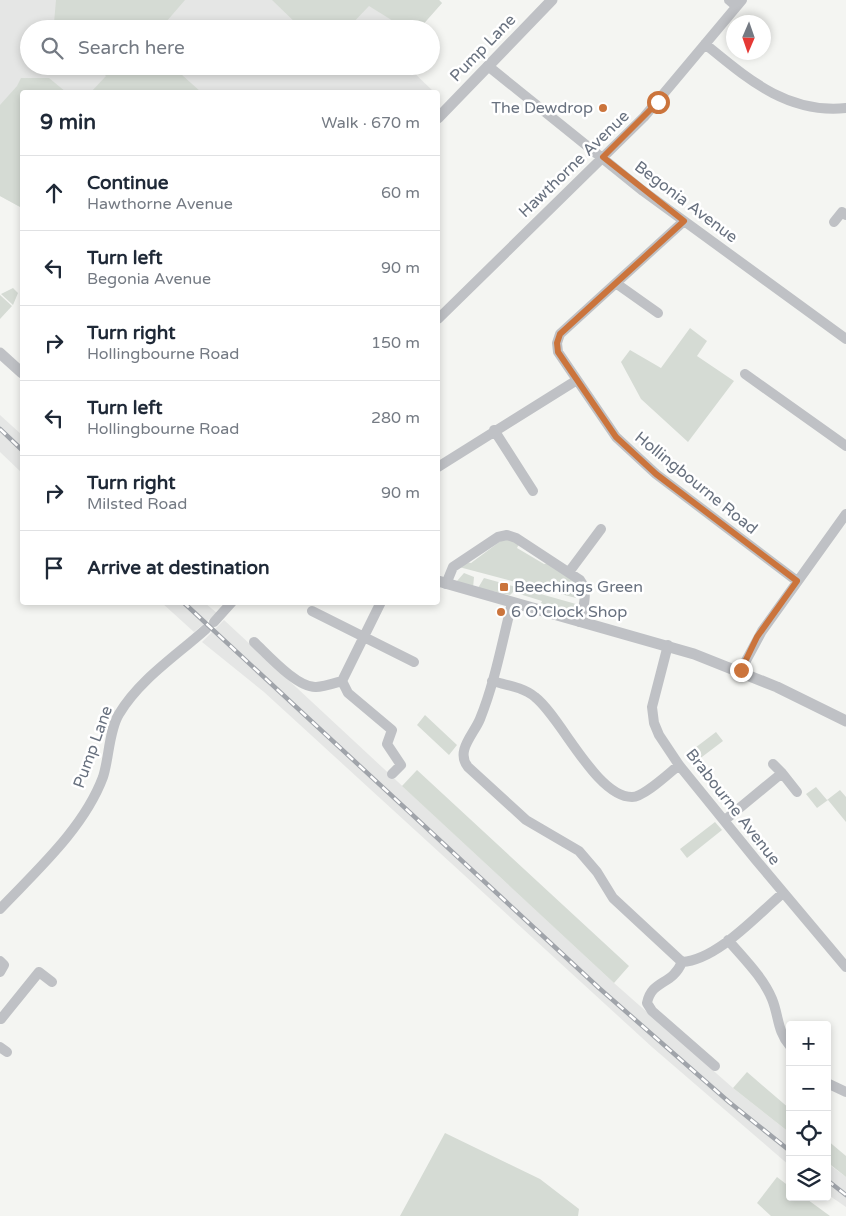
<!DOCTYPE html>
<html lang="en">
<head>
<meta charset="utf-8">
<style>
	:root { --surface:#fff; --page:#f2f2f3; --text:#1f2937; --muted:#747a83; --line:#e0e1e3 }
	body { margin:0; font-family:"Varela Round",sans-serif; background:var(--page); color:var(--text) }
	.controls { position:absolute; right:15px; bottom:15px; display:grid; overflow:hidden; border-radius:5px; box-shadow:0 2px 8px #0003 }
	.controls button { width:45px; height:45px; display:grid; place-items:center; padding:0; border:0; border-bottom:1px solid var(--line); background:var(--surface); color:var(--text); font:25px sans-serif }
	.compass { position:absolute; left:726px; top:15px; width:45px; height:45px; border-radius:50%; background:var(--surface); box-shadow:0 2px 8px #0003; rotate:182deg }
	.stop { position:absolute; width:15px; height:15px; margin:-11px; border:4px solid #cb743c; border-radius:50%; background:#fff }
	.stop.end { background:#cb743c; border-color:#fff; box-shadow:0 1px 5px #0008 }
	.list { margin:0; padding:0; list-style:none }
	h2 { display:flex; justify-content:space-between; align-items:center; height:65px; margin:0; padding:0 20px; font-size:21px }
	h2 small { font-size:16px; font-weight:400; color:var(--muted) }
	.list li { display:grid; grid-template-columns:32px 1fr auto; gap:15px; align-items:center; box-sizing:border-box; height:75px; padding:0 20px; border-top:1px solid var(--line) }
	.list b { display:block; font-size:19px; white-space:nowrap }
	.list p { margin:0; font-size:16px; white-space:nowrap; color:var(--muted) }
	.list em { font-size:16px; font-style:normal; color:var(--muted) }
	.icon { flex:none; width:28px; height:28px; fill:none; stroke:currentColor; stroke-width:2; stroke-linecap:round; stroke-linejoin:round }
	.map { position:relative; flex:none; width:846px; height:1216px; overflow:hidden }
	.search { position:absolute; background:var(--surface); box-shadow:0 2px 8px #0003; left:20px; top:20px; width:420px; height:55px; display:flex; align-items:center; gap:12px; box-sizing:border-box; padding:0 18px; border-radius:28px; color:var(--muted); font-size:19px }
	.panel { position:absolute; background:var(--surface); box-shadow:0 2px 8px #0003; left:20px; top:90px; width:420px; height:515px; border-radius:5px }
	.map>svg:first-child { display:block }
	.built { fill:#e5e6e5 }
	.green { fill:#d5dbd4 }
	.lines { fill:none; stroke-linecap:round; stroke-linejoin:round }
	.minor { stroke:#bfc1c5; stroke-width:10 }
	.tertiary { stroke:#bfc1c5; stroke-width:11 }
	.rail-casing { stroke:#a0a4aa; stroke-width:4.5 }
	.rail { stroke:#fff; stroke-width:2.5; stroke-dasharray:8; stroke-linecap:butt }
	.route { stroke:#cb743c; stroke-width:6 }
	.poi-dot { fill:#cb743c; stroke:#fff; stroke-width:2 }
	.labels { text-anchor:middle; dominant-baseline:central; stroke-width:5; stroke-linejoin:round; paint-order:stroke }
	.street-label { font-size:16px; fill:#68717f; stroke:#fff }
	.poi-label { font-size:16px; fill:#68717f; stroke:#fff; text-anchor:start }
</style>
</head>
<body>
<div class="map">
<svg width="846" height="1216" viewBox="0 0 846 1216">
	<rect width="100%" height="100%" fill="#f4f5f2"/>
	<path class="built" d="M 0,0 L 439,0 L 442,3 L 419,29 L 29,29 L 29,66 L 407,66 L 434,92 L 22,92 L 22,208 L 0,196 Z
		M 0,415 L 22,435 L 22,473 L 0,452 Z
		M 162,603 L 205,603 L 217,613 L 194,632 Z
		M 224,620 L 614,983 L 733,1088 L 790,1133 L 790,1166 L 652,1047 L 264,692 L 202,642 Z
		M 827,1163 L 846,1177 L 846,1207 L 827,1194 Z"/>
	<path class="green" d="M 56,0 L 185,0 L 160,29 L 58,28 L 54,23 Z
		M 272,0 L 439,0 L 442,3 L 419,29 L 406,29 L 369,6 L 347,29 L 302,29 Z
		M 96,66 L 172,66 L 201,92 L 91,92 L 106,76 Z
		M 21,78 L 49,78 L 66,92 L 22,92 L 22,208 L 0,196 L 0,105 L 17,86 Z
		M 13,288 L 18,293 L 13,305 L 1,294 Z
		M 0,295 L 12,306 L 0,319 Z
		M 690,328 L 707,341 L 697,356 L 734,381 L 688,442 L 641,399 L 621,362 L 630,350 L 661,368 Z
		M 502,540 L 510,540 L 519,544 L 517,548 L 544,564 L 549,563 L 576,582 L 578,587 L 576,598 L 459,567 L 466,562 L 471,563 Z
		M 464,573 L 474,577 L 473,588 L 457,581 Z
		M 484,578 L 576,604 L 576,617 L 541,603 L 542,601 L 513,592 L 510,595 L 478,588 Z
		M 425,715 L 457,745 L 449,755 L 417,725 Z
		M 716,732 L 723,741 L 694,763 L 687,754 Z
		M 417,770 L 629,966 L 614,983 L 402,786 Z
		M 816,787 L 827,800 L 840,790 L 846,797 L 846,822 L 828,800 L 817,808 L 806,794 Z
		M 715,822 L 722,830 L 687,858 L 680,849 Z
		M 747,1072 L 790,1109 L 790,1133 L 733,1088 Z
		M 445,1133 L 540,1179 L 579,1209 L 578,1216 L 400,1216 Z
		M 827,1140 L 846,1156 L 846,1177 L 827,1162 Z
		M 777,1177 L 790,1187 L 790,1197 L 804,1197 L 830,1216 L 771,1216 L 757,1203 Z"/>
	<g class="lines">
		<path class="minor" d="M 729,0 L 736,6
			M 705,44 C 748,79 787,114 846,108
			M 488,66 L 643,191 L 846,339
			M 684,221 L 560,334 L 557,343 L 558,352 L 616,437 L 656,474 L 797,581
			M 834,222 L 842,212 L 846,215
			M 617,284 L 658,313
			M 438,319 L 644,117 L 742,0
			M 745,374 L 846,446
			M 494,430 L 533,491
			M 438,467 L 577,380
			M 569,572 L 601,529
			M 446,584 L 453,567 L 498,537 L 507,535 L 516,538 L 580,580 C 589,592 583,608 580,622
			M 512,603 C 502,642 495,682 480,719 C 474,734 455,751 468,767 L 526,820 L 579,851 L 597,872 L 613,898 L 682,962 C 717,960 756,916 783,893
			M 312,611 L 414,662
			M 214,622 L 232,602
			M 254,642 C 267,654 297,688 316,687 C 323,687 335,683 342,681
			M 668,645 L 652,707 L 654,723 L 659,735 L 679,765 L 756,860 L 846,967
			M 741,670 L 762,631 L 846,514
			M 342,681 L 348,693 L 392,730 L 387,744 L 401,765 L 392,774
			M 342,681 L 381,602
			M 492,681 C 506,685 523,687 535,697 C 561,717 596,797 632,797 C 644,797 669,773 679,765
			M 773,764 L 782,773
			M 725,820 L 782,773 L 797,792
			M 0,909 C 37,870 84,828 103,777 C 109,759 109,730 119,714 C 140,679 176,656 206,629
			M 728,940 C 743,958 763,977 772,999 C 779,1016 777,1031 790,1046
			M 0,961 L 4,965 L 0,972
			M 682,962 C 672,986 652,979 647,1003 L 652,1011 L 715,1066
			M 0,1017 L 1,1019 L 39,972 L 52,982
			M 0,1047 L 7,1052
			M 827,1083 L 846,1092"/>
		<path class="tertiary" d="M 438,118 L 552,0
			M 0,353 L 22,373
			M 438,581 L 694,654 L 777,687 L 846,721"/>
		<defs>
			<path id="rail" d="M 0,429 L 22,450
				M 183,602 L 599,988 L 729,1102 L 790,1151
				M 827,1180 L 846,1195"/>
		</defs>
		<use href="#rail" class="rail-casing"/>
		<use href="#rail" class="rail"/>
	</g>
	<g class="lines">
		<path class="route" d="M 658,102 L 603,157 L 684,221 L 560,334 L 557,343 L 558,352 L 616,437 L 656,474 L 797,581 L 757,637 L 741,670"/>
	</g>
	<g class="poi-dot">
		<circle cx="603" cy="108" r="5"/>
		<rect x="499" y="582" width="10" height="10" rx="2.5"/>
		<circle cx="501" cy="612" r="5"/>
	</g>
	<g class="labels">
		<g class="street-label">
			<text transform="translate(483 48) rotate(-46)">Pump Lane</text>
			<text transform="translate(574 164) rotate(-44)">Hawthorne Avenue</text>
			<text transform="translate(686 202) rotate(37)">Begonia Avenue</text>
			<text transform="translate(696 483) rotate(39)">Hollingbourne Road</text>
			<text transform="translate(93 747) rotate(-70)">Pump Lane</text>
			<text transform="translate(733 807) rotate(52)">Brabourne Avenue</text>
		</g>
		<g class="poi-label">
			<text x="593" y="108" text-anchor="end">The Dewdrop</text>
			<text x="514" y="587">Beechings Green</text>
			<text x="511" y="612">6 O'Clock Shop</text>
		</g>
	</g>
</svg>
<div class="controls">
<button>+</button>
<button>−</button>
<button><svg class="icon" aria-label="locate" viewBox="0 0 24 24"><circle cx="12" cy="12" r="6"/><path d="M12 2v4M12 18v4M2 12h4M18 12h4"/></svg></button>
<button><svg class="icon" aria-label="layers" viewBox="0 0 24 24"><path d="M12 4l9 5-9 5-9-5zM3 14l9 5 9-5"/></svg></button>
</div>
<svg class="compass" viewBox="-18 -18 36 36"><path d="M0-13l5 13h-10z" fill="#e53935"/><path d="M0 13l5-13h-10z" fill="#747a83"/></svg>
<div class="stop" style="left:658px;top:102px"></div>
<div class="stop end" style="left:741px;top:670px"></div>
<div class="search"><svg class="icon" aria-label="search" viewBox="0 0 24 24"><circle cx="10" cy="10" r="6"/><path d="M15 15l6 6"/></svg>Search here</div>
<section class="panel">
<h2>9 min<small>Walk · 670 m</small></h2>
<ul class="list">
<li><svg class="icon" aria-label="ahead" viewBox="0 0 24 24"><path d="M12 20V5M6 11l6-6 6 6"/></svg><div><b>Continue</b><p>Hawthorne Avenue</p></div><em>60 m</em></li>
<li><svg class="icon" aria-label="left" viewBox="0 0 24 24"><path d="M17 20v-9H6M10 6l-5 5 5 5"/></svg><div><b>Turn left</b><p>Begonia Avenue</p></div><em>90 m</em></li>
<li><svg class="icon" aria-label="right" viewBox="0 0 24 24"><path d="M7 20v-9h11M14 6l5 5-5 5"/></svg><div><b>Turn right</b><p>Hollingbourne Road</p></div><em>150 m</em></li>
<li><svg class="icon" aria-label="left" viewBox="0 0 24 24"><path d="M17 20v-9H6M10 6l-5 5 5 5"/></svg><div><b>Turn left</b><p>Hollingbourne Road</p></div><em>280 m</em></li>
<li><svg class="icon" aria-label="right" viewBox="0 0 24 24"><path d="M7 20v-9h11M14 6l5 5-5 5"/></svg><div><b>Turn right</b><p>Milsted Road</p></div><em>90 m</em></li>
<li><svg class="icon" aria-label="arrive" viewBox="0 0 24 24"><path d="M6 21V4h12l-3 4 3 4H6"/></svg><div><b>Arrive at destination</b></div></li>
</ul>
</section>
</div>
</body>
</html>
